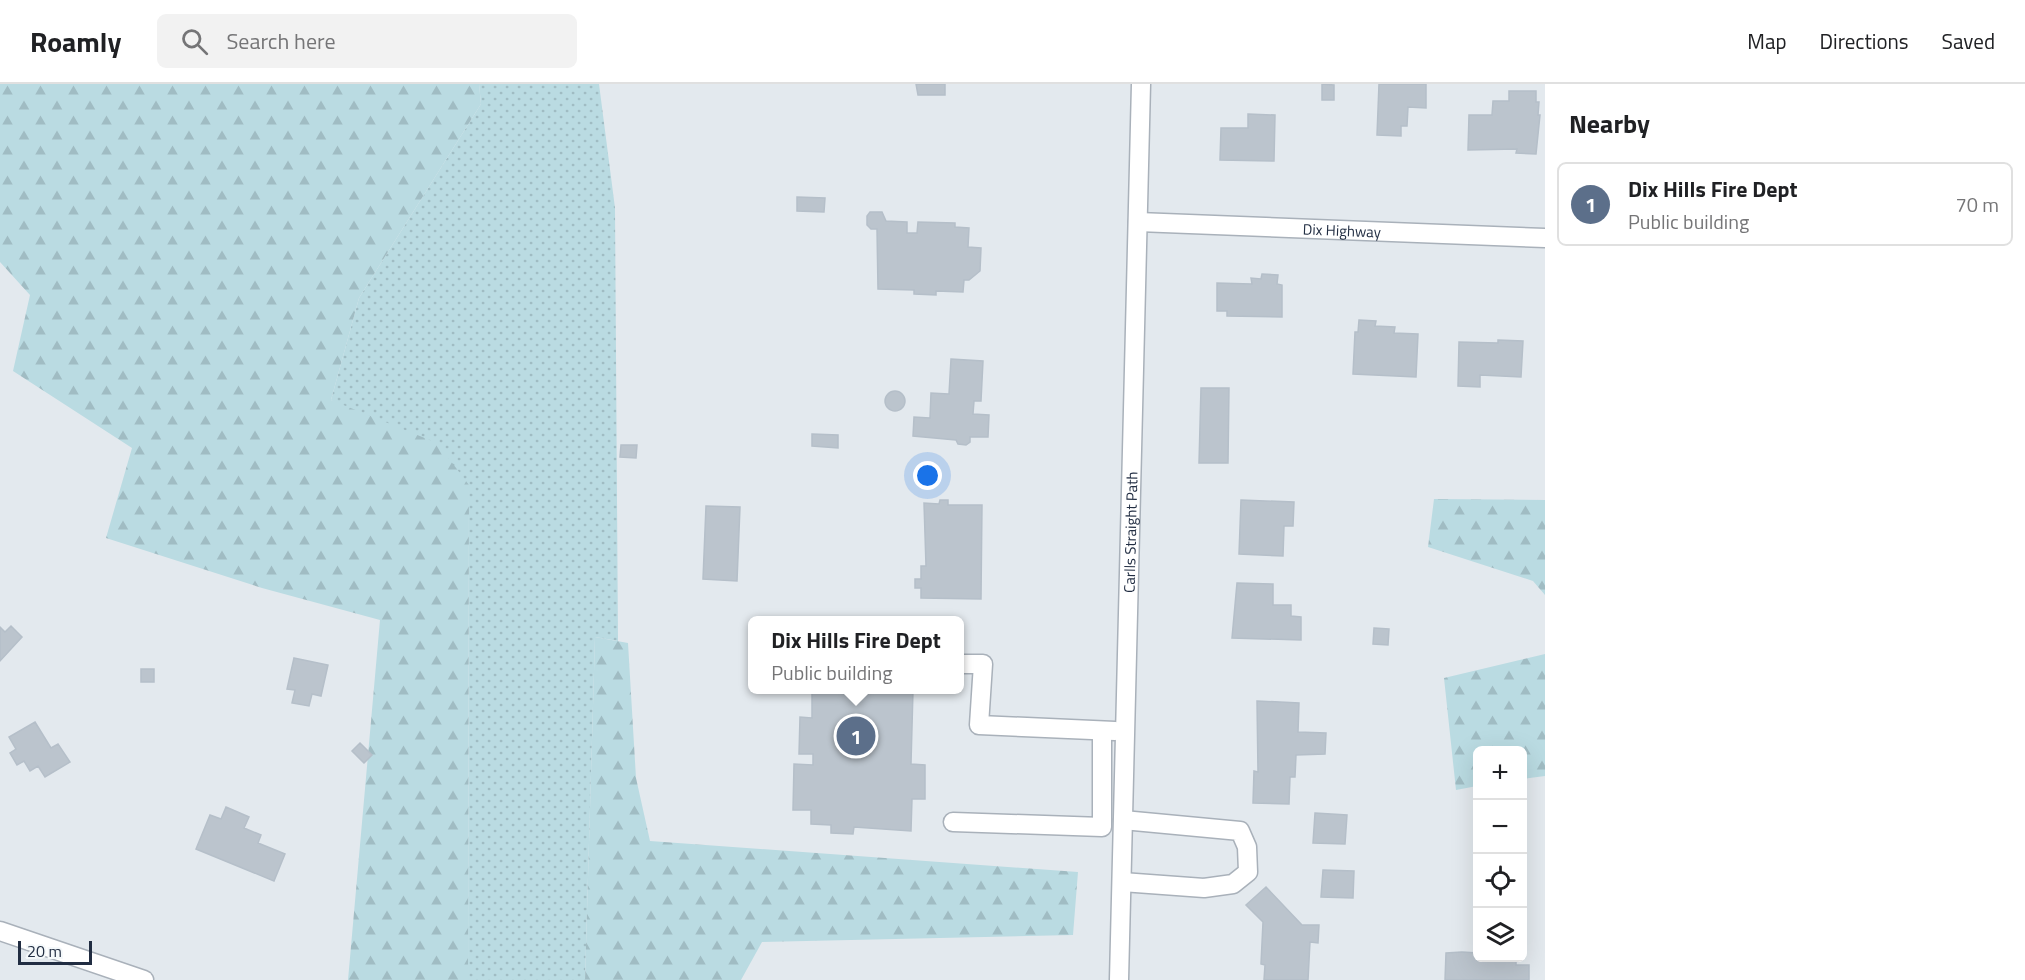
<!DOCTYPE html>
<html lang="en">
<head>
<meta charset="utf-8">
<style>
	:root { --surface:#fff; --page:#f2f2f2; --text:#202124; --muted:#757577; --line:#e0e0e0; --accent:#7c3aed }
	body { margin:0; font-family:"Titillium Web",sans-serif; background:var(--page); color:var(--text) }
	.controls { position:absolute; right:18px; bottom:18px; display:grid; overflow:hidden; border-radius:9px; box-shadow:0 6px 24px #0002 }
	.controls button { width:54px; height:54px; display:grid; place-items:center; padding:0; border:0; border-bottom:2px solid var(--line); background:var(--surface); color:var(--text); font:30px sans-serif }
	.scale { position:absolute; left:18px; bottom:15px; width:74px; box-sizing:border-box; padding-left:6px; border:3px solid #212d42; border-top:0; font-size:16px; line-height:21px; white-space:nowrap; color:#212d42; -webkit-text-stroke:4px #f4f8fa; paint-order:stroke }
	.you { position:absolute; left:928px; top:392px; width:21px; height:21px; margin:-15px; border:4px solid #fff; border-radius:50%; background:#1a73e8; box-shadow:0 0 0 9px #1a73e833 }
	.badge { display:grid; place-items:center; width:39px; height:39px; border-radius:50%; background:var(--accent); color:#fff; font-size:20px; font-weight:700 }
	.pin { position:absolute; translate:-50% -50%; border:3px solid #fff; box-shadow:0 2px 6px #0006 }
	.popup { position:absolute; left:748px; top:532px; width:216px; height:78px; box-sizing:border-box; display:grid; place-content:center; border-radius:9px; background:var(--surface); filter:drop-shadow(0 2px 4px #0005); font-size:20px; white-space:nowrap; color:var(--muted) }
	.popup b { font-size:22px; color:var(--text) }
	.popup::after { content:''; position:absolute; left:50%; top:100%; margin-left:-12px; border:12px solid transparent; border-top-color:var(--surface) }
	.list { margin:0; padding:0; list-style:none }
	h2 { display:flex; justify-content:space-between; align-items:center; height:78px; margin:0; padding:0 24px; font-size:26px }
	h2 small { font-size:20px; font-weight:400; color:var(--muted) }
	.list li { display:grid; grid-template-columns:39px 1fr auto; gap:18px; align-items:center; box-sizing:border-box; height:84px; margin:0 12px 12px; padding:0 12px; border:2px solid var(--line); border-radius:9px }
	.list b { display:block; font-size:22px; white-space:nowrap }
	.list p { margin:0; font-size:20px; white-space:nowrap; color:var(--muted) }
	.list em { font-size:20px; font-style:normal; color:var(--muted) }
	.icon { flex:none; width:33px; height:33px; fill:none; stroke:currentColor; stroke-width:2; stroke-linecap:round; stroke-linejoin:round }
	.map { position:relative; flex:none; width:1545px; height:896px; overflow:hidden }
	header { display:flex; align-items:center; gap:36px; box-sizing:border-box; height:84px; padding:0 30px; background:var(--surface); border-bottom:2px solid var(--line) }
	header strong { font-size:28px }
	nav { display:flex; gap:33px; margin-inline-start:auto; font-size:21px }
	.search { width:420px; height:54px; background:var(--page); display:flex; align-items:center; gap:15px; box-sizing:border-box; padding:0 21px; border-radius:9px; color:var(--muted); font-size:22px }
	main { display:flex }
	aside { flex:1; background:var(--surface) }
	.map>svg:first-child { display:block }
	.green { fill:url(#green-dots) }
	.forest { fill:url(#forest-firs) }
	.building { fill:#bbc4cd; stroke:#b5bfc9; stroke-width:1.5 }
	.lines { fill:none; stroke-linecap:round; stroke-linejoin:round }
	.minor-casing { stroke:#a9b1ba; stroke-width:21 }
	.minor { stroke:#fff; stroke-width:18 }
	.labels { text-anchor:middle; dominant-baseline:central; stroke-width:4.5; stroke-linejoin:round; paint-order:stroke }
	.street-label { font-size:15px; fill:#212d42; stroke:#f4f8fa }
</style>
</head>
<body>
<header>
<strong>Roamly</strong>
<div class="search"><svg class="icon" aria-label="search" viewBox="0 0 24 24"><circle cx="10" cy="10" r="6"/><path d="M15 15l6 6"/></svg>Search here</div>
<nav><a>Map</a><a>Directions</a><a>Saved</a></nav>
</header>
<main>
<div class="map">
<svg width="1545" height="896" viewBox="0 0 1545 896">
	<defs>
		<pattern id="green-dots" width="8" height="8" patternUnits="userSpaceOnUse" patternTransform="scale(1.5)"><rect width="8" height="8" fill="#badbe2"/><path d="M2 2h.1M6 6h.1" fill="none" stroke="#a0bcc3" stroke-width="1.8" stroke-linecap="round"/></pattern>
		<pattern id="forest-firs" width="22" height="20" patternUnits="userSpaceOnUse" patternTransform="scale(1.5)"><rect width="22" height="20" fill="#badbe2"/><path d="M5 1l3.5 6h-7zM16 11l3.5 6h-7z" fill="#a0bcc3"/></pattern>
	</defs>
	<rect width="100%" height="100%" fill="#e3e9ee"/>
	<path class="green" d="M 479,0 L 599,0 L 615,124 L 618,557 L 595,553 L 585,896 L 468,896 L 469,401 L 331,316 L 359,214 L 481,20 Z"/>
	<path class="forest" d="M 0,0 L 479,0 L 481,20 L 359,214 L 331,316 L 437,359 L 469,401 L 468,896 L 348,896 L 380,536 L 262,504 L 106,454 L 132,364 L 13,287 L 30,211 L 0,178 Z
		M 1434,415 L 1545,416 L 1545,511 L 1533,497 L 1428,463 Z
		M 595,553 L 628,559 L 636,694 L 650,757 L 1078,788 L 1073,851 L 762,858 L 741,896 L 585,896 Z
		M 1545,570 L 1545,692 L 1523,695 L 1522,666 L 1478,666 L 1477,702 L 1456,706 L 1444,594 Z"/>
	<path class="building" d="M 916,0 L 945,0 L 945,11 L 918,11 Z
		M 1322,0 L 1334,1 L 1334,16 L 1322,16 Z
		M 1379,0 L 1426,0 L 1426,24 L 1408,23 L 1407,42 L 1401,42 L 1401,52 L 1377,51 Z
		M 1509,7 L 1536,7 L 1536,18 L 1539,18 L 1538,31 L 1540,31 L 1536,70 L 1516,69 L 1517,65 L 1468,66 L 1469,31 L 1492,31 L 1493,17 L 1509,17 Z
		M 1248,30 L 1275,31 L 1274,77 L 1220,76 L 1221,44 L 1248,44 Z
		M 797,113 L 825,114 L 824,128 L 797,127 Z
		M 870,128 L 882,128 L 886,137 L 907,138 L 907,149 L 917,149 L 918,138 L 955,139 L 955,143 L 969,144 L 968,163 L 981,164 L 980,187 L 969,196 L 964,196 L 963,208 L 936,207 L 936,211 L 914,210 L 914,206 L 878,205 L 877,145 L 871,145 L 867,141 L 867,132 Z
		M 1262,190 L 1278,191 L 1277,200 L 1282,201 L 1282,233 L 1227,232 L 1227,227 L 1217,227 L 1217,199 L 1252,200 L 1251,194 L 1261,195 Z
		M 1359,236 L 1376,237 L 1375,242 L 1395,243 L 1394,249 L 1418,250 L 1416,293 L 1353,290 L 1355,248 L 1358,248 Z
		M 1498,256 L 1523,257 L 1521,293 L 1480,291 L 1480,303 L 1458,302 L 1459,258 L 1498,259 Z
		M 951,275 L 983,277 L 981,317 L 974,317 L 973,330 L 989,331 L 988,353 L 970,353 L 970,358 L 966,361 L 958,360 L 956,356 L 913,352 L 914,333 L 930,334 L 931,309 L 949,310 Z
		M 1201,304 L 1229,304 L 1228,379 L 1199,379 Z
		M885 317a10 10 0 1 1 20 0a10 10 0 1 1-20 0Z
		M 812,350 L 838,351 L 838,364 L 812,362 Z
		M 621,361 L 637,361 L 636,374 L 620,373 Z
		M 940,416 L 948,416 L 948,421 L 982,421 L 981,515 L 921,514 L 921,504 L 915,504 L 915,495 L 921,495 L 921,482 L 926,482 L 924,419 L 939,420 Z
		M 1241,416 L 1294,418 L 1293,442 L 1284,442 L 1283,472 L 1239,470 Z
		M 706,422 L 740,423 L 737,497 L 703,495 Z
		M 1237,499 L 1273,500 L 1273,521 L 1291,521 L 1291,532 L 1301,533 L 1301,556 L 1232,554 Z
		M 11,542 L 22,553 L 0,577 L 0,543 L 5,548 Z
		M 1374,544 L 1389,545 L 1388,561 L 1373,560 Z
		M 294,574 L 328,581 L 321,612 L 312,610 L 309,622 L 292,619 L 295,606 L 287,605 Z
		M 141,585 L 154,585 L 154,598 L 141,598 Z
		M 812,606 L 913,606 L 911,680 L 925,681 L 925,715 L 912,715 L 911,747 L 854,743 L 853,750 L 831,749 L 831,741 L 811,740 L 811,726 L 793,726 L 794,680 L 813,681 L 813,670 L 799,670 L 800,633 L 812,634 Z
		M 1257,617 L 1299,619 L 1298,648 L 1326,649 L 1325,670 L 1296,671 L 1295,693 L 1290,693 L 1289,720 L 1253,719 L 1254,687 L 1258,688 Z
		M 35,638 L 51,664 L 58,660 L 70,678 L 45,693 L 38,682 L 30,687 L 24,677 L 17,681 L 10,669 L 16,665 L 9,653 Z
		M 360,659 L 372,671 L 364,679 L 352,667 Z
		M 226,723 L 249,733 L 244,744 L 261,751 L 258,759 L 285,770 L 274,797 L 196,765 L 210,731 L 221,735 Z
		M 1315,729 L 1347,731 L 1345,760 L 1313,759 Z
		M 1323,786 L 1354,787 L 1353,814 L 1321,813 Z
		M 1266,803 L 1302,841 L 1319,841 L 1318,859 L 1310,858 L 1308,896 L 1264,896 L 1265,881 L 1261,880 L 1263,838 L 1246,821 Z
		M 1462,868 L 1478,869 L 1478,874 L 1516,874 L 1516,881 L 1529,881 L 1529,896 L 1445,896 L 1446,869 Z"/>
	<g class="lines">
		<defs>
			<g id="minor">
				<path id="s1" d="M 1138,138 L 1545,154"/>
				<path d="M 960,580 L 983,580 L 979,641 L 1115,647"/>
				<path d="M 953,738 L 1102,743 L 1102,647"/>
				<path d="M 1122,798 L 1204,804 L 1233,800 L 1248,788 L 1247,763 L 1240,747 L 1123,736"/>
				<path d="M 0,847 L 144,896"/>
				<path id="s2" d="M 1119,896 L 1141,0"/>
			</g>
		</defs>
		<use href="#minor" class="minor-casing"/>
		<use href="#minor" class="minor"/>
	</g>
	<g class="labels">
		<g class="street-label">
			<text stroke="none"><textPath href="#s1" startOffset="204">Dix Highway</textPath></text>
			<text stroke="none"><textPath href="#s2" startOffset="448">Carlls Straight Path</textPath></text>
		</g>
	</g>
</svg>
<div class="controls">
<button>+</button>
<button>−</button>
<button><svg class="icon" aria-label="locate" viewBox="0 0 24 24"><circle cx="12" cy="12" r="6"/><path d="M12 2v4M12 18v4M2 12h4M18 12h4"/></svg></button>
<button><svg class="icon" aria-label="layers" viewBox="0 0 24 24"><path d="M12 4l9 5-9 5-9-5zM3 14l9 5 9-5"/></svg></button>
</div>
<div class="scale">20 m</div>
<div class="you"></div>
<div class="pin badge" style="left:856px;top:652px;background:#5c6f8a">1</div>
<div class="popup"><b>Dix Hills Fire Dept</b>Public building</div>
</div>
<aside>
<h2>Nearby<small></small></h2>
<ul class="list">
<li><span class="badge" style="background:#5c6f8a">1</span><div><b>Dix Hills Fire Dept</b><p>Public building</p></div><em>70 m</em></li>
</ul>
</aside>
</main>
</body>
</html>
